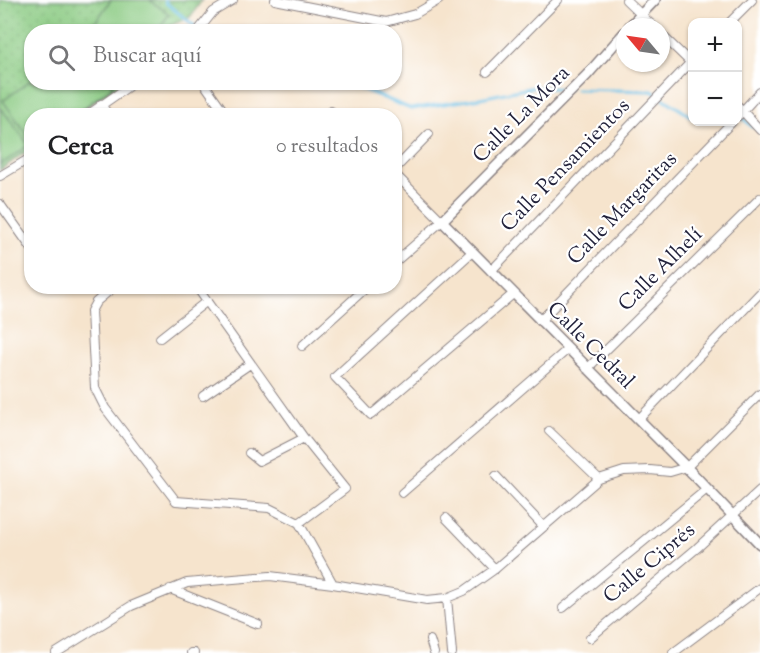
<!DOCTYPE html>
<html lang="es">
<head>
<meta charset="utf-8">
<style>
	:root { --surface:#fff; --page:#f6f6f6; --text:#202124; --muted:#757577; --line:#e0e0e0 }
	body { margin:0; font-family:"Sorts Mill Goudy",serif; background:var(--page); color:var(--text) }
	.controls { position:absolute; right:18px; top:18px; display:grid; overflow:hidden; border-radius:12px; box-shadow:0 2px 4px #0004 }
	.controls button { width:54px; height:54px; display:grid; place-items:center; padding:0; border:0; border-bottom:2px solid var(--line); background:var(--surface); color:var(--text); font:30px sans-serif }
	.compass { position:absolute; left:616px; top:18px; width:54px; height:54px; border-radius:50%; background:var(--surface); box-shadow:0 2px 4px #0004; rotate:299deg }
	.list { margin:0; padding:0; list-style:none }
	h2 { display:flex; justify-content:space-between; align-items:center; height:78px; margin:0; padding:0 24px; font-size:26px }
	h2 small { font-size:20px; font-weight:400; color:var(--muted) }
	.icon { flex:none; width:33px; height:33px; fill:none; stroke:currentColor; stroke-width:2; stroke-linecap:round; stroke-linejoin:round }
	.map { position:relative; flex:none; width:760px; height:653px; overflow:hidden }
	.search { position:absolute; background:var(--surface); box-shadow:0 2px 4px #0004; left:24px; top:24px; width:378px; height:66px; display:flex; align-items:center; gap:15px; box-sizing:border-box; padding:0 21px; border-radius:24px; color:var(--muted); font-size:22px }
	.panel { position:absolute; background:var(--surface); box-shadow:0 2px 4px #0004; left:24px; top:108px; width:378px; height:186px; border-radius:24px }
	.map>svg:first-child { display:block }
	.grass { fill:url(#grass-dots); stroke:#56765e; stroke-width:1.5 }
	.park { fill:#8aca82; stroke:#56765e; stroke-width:1.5 }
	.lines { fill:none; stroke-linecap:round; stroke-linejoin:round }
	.stream { stroke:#68c0e6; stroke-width:3 }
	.minor-casing { stroke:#8c8384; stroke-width:10 }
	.tertiary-casing { stroke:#8c8384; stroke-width:12 }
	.minor { stroke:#fff; stroke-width:8 }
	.tertiary { stroke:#fff; stroke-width:9 }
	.labels { text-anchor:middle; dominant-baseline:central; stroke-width:4.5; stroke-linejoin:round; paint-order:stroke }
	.street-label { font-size:21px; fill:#22223b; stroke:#fff }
</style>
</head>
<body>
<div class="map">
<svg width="760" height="653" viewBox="0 0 760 653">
	<defs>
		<pattern id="grass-dots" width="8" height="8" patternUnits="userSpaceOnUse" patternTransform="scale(1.5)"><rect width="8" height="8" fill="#8aca82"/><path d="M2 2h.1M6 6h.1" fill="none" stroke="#77ad71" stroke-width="1.8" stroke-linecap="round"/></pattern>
	</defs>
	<rect width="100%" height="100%" fill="#fff"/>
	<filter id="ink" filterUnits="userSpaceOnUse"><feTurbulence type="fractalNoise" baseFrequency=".0167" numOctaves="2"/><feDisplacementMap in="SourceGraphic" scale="12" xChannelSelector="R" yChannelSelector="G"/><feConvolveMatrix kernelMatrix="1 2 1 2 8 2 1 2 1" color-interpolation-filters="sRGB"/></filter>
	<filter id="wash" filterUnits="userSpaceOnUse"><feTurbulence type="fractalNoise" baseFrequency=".008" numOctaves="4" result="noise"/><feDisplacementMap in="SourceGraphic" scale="24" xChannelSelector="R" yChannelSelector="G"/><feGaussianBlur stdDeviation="1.35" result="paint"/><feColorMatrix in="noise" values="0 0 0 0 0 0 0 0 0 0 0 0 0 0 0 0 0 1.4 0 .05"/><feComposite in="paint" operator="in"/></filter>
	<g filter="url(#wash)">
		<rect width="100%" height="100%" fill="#f6e4cd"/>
		<path class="grass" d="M 0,0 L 202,0 L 190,17 L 162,29 L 161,31 L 32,32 L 32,82 L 121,83 L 76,115 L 32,116 L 31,148 L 0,170 Z"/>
		<path class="park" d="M 111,0 L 149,0 L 169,14 L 157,31 L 105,31 L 94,24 Z
			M 31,80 L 32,82 L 111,83 L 113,86 L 74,115 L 32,116 L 31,140 L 3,101 Z
			M 0,107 L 29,145 L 0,165 Z"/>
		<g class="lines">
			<path class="stream" d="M 165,0 L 166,3 L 197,28
				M 345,82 L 411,109 L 475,99 L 534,87 L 569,89
				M 576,89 L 652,91 L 692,117
				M 740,115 L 752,127"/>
		</g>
	</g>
	<g filter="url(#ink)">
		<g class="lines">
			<defs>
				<path id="minor" d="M 275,0 L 386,22 L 415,14 L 439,0
					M 626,0 L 654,27
					M 730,22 L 752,0
					M 197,32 L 213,12 L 233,0
					M 661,34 L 692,64
					M 487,72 L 558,0
					M 203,82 L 227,116
					M 101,104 L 109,116
					M 738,106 L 760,130
					M 86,116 L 135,82
					M 322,116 L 331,111 L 338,116
					M 738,116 L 760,92
					M 394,170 L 429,134
					M 394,173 L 442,221 L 394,263
					M 0,176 L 32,157
					M 0,204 L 32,249
					M 472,252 L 335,377 L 371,415 L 513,294
					M 491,271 L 692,61
					M 115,286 L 96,302 L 91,311 L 95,388 L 105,408 L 176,501 L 269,508 L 299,523 L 345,489 L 304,438 L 196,286
					M 540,321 L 732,122
					M 160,338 L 207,301
					M 302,346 L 368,286
					M 587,369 L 760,198
					M 203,396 L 250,364
					M 639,419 L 760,293
					M 549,431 L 599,479
					M 249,453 L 259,461 L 304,438
					M 496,476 L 543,526
					M 402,493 L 568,349
					M 446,518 L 495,569
					M 299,523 L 333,584
					M 170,589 L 258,624
					M 447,598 L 452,653
					M 563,608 L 707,489
					M 590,638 L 697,548 L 760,490
					M 430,640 L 434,653
					M 56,653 L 131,606 L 187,583 L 270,576 L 333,584 L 427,600 L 447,598 L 464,591 L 495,569 L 599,479 L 624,471 L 650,470 L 670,472 L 687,467 L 760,394
					M 191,653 L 194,653
					M 673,653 L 760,588"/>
				<path id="tertiary" d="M 629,27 L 655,0
					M 625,32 L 587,75 L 442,221 L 695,476 L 760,544"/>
			</defs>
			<use href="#minor" class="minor-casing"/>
			<use href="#tertiary" class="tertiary-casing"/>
			<use href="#minor" class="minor"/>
			<use href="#tertiary" class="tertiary"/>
		</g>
	</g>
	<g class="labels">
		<g class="street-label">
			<text transform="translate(522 115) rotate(-45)">Calle La Mora</text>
			<text transform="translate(566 166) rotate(-46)">Calle Pensamientos</text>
			<text transform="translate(623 209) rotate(-46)">Calle Margaritas</text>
			<text transform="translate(661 270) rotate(-45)">Calle Alhelí</text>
			<text transform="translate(590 346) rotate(45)">Calle Cedral</text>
			<text transform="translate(650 564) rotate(-40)">Calle Ciprés</text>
		</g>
	</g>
</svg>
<div class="controls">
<button>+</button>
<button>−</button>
</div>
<svg class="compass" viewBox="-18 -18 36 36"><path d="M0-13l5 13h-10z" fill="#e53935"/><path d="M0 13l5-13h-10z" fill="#757577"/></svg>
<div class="search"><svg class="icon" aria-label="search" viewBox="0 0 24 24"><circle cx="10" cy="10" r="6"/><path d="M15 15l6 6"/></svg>Buscar aquí</div>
<section class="panel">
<h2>Cerca<small>0 resultados</small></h2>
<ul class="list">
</ul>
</section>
</div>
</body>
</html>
